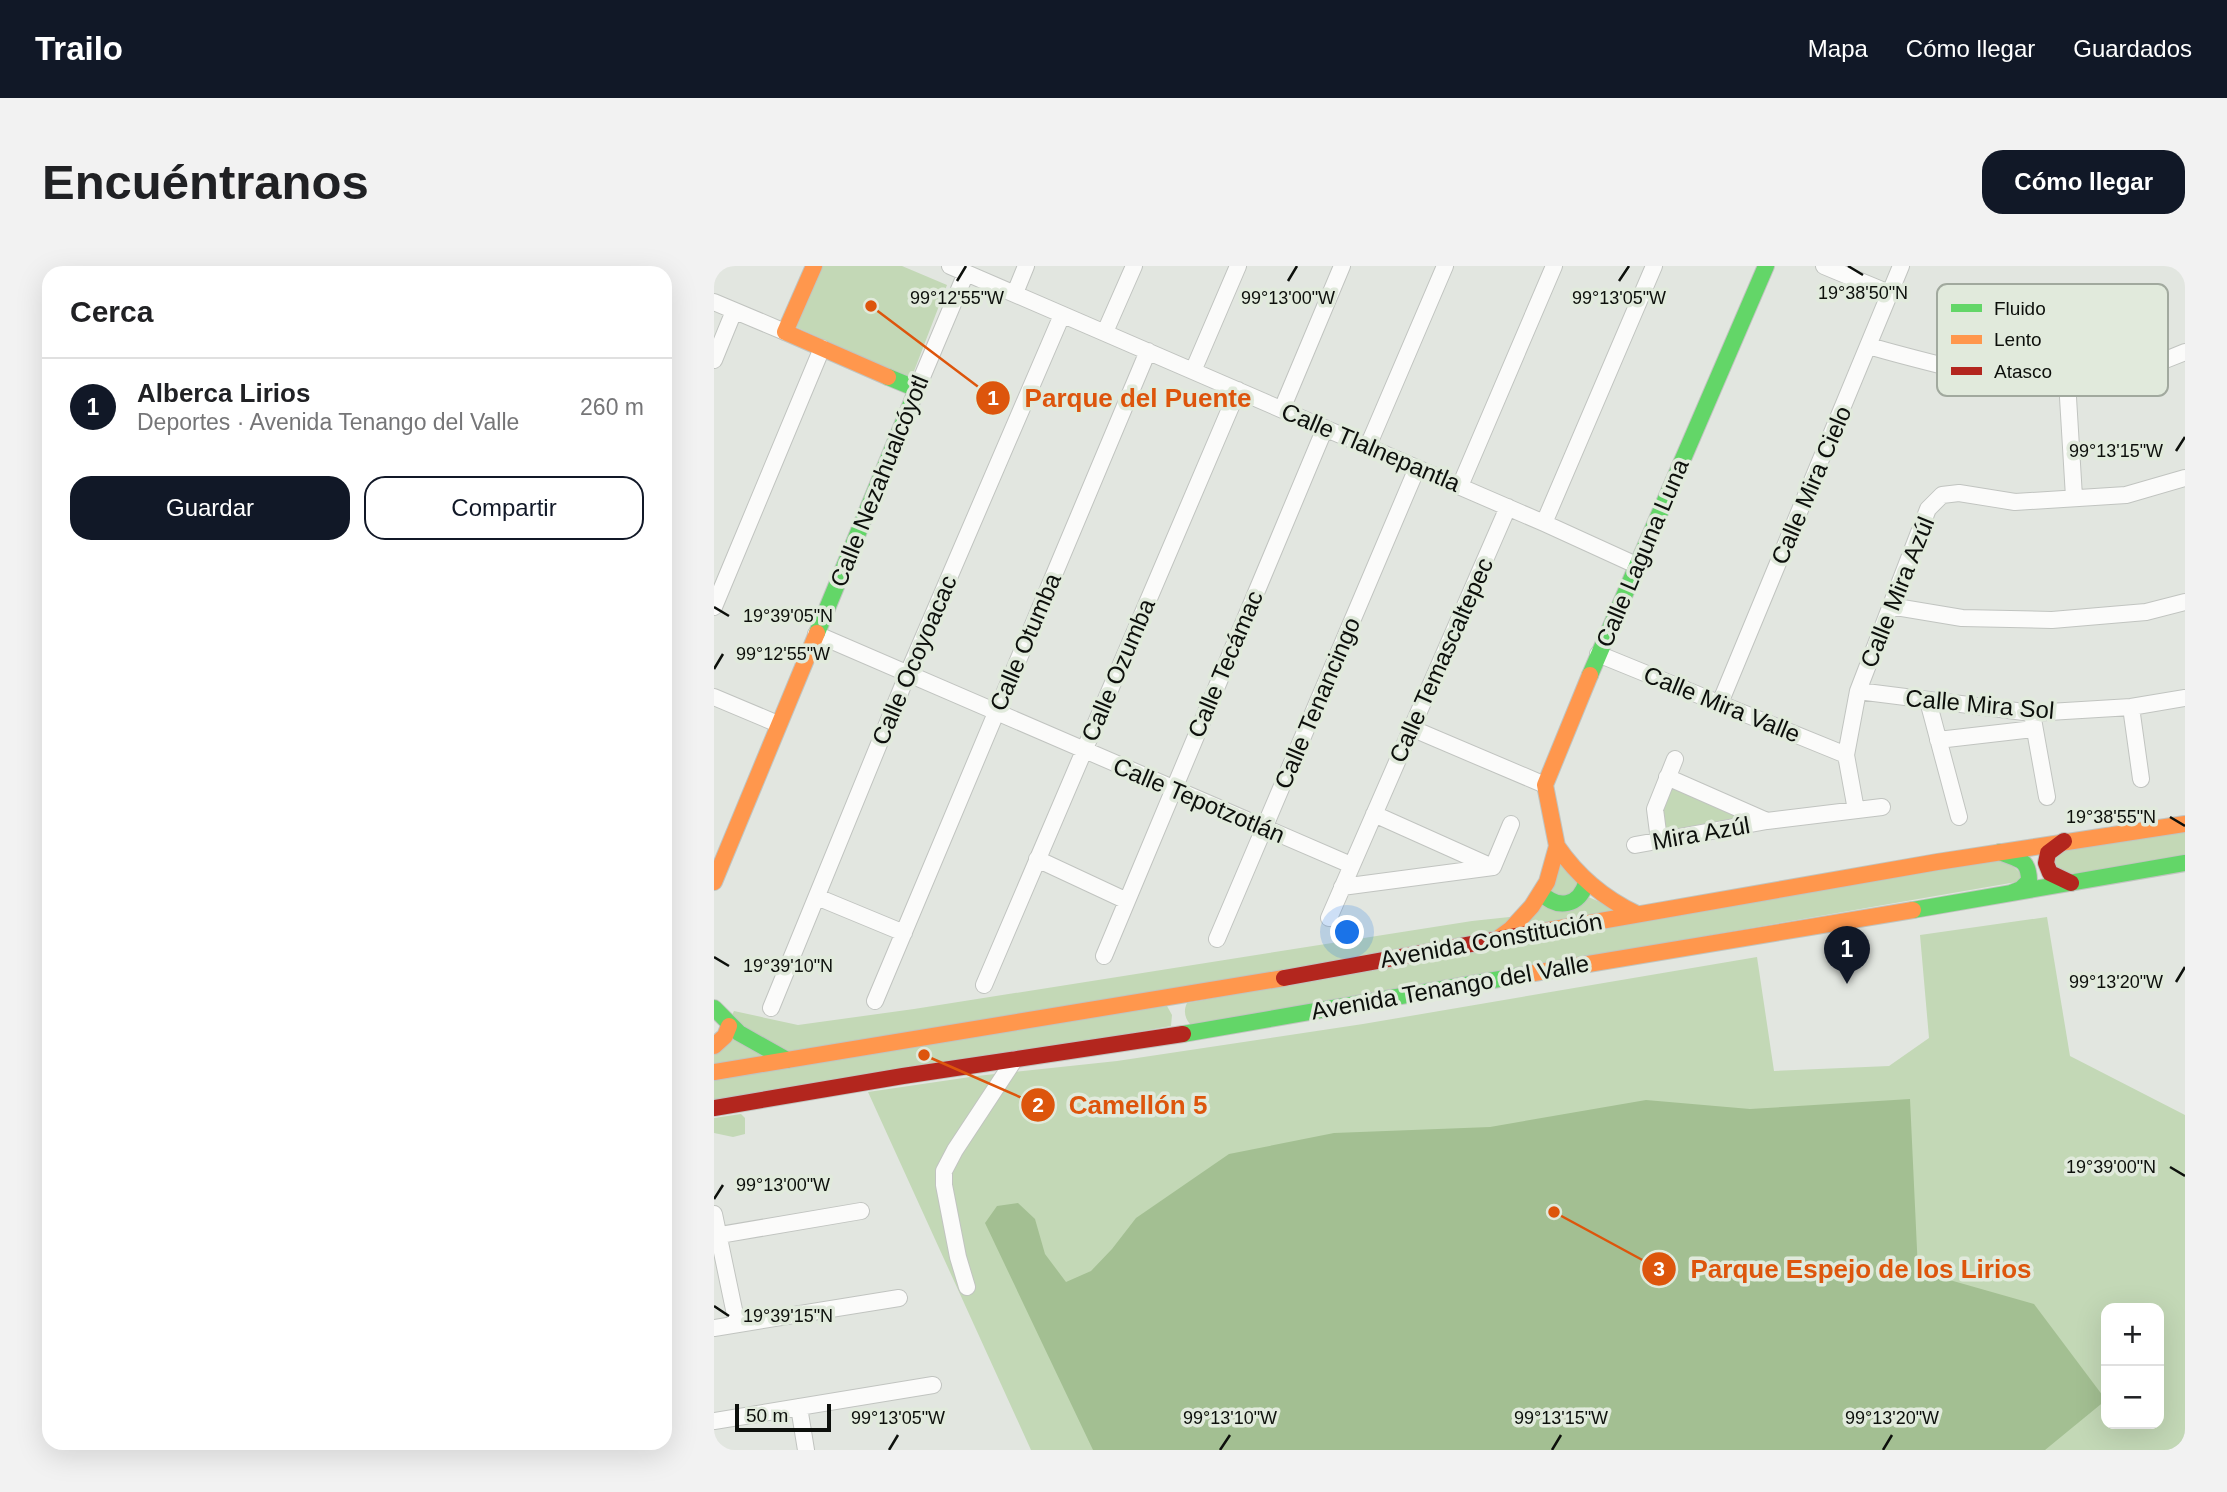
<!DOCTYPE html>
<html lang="es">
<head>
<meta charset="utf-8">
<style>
	:root { --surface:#fff; --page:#f2f2f2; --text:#202124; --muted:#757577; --line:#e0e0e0; --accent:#111827 }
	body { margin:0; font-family:Helvetica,sans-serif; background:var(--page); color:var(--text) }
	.controls { position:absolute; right:21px; bottom:21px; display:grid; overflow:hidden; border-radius:14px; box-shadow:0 7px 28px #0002 }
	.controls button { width:63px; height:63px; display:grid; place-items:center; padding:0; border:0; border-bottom:2px solid var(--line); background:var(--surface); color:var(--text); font:35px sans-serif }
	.scale { position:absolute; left:21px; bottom:18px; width:96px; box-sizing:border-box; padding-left:7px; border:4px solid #0d100c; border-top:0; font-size:19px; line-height:24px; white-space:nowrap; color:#0d100c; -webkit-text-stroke:5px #e1eadc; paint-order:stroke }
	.you { position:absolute; left:634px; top:667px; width:24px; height:24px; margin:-18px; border:5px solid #fff; border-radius:50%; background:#1a73e8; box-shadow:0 0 0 10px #1a73e833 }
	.badge { display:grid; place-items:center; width:46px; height:46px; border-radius:50%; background:var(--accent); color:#fff; font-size:23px; font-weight:700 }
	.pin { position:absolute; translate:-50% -58px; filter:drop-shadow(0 2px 4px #0008) }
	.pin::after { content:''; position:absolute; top:37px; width:24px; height:21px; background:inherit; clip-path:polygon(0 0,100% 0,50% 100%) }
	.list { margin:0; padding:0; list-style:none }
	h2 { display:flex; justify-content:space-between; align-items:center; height:91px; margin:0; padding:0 28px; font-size:30px }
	h2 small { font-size:23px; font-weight:400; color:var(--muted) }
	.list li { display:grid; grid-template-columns:46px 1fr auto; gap:21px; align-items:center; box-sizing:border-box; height:98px; padding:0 28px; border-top:2px solid var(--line) }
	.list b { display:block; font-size:26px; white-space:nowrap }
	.list p { margin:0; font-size:23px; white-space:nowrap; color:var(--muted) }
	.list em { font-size:23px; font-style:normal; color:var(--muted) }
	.actions { display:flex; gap:14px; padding:21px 28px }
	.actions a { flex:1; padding:16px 0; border:2px solid var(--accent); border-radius:21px; text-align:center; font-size:24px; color:var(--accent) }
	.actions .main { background:var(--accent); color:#fff }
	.map { position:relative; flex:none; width:1471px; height:1184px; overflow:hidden; border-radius:21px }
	header { display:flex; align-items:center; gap:42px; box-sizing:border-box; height:98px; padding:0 35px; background:var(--accent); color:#fff }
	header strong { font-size:33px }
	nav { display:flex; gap:38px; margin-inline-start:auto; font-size:24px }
	.intro { display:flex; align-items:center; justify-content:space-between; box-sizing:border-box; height:168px; padding:0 42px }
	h1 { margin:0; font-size:49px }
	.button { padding:18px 32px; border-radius:21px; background:var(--accent); color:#fff; font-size:24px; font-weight:700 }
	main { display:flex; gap:42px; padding:0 42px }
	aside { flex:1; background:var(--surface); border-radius:21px; box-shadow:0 7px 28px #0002 }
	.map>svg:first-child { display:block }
	.green { fill:#c3d8b6; fill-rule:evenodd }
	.water { fill:#a3bf92 }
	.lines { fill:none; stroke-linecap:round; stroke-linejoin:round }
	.street-casing { stroke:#c1c4c0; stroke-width:18 }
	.fast-casing { stroke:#c1c4c0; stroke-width:18 }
	.slow-casing { stroke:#c1c4c0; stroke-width:18 }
	.jam-casing { stroke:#c1c4c0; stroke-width:18 }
	.street { stroke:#fbfbfa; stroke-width:16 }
	.fast { stroke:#63d668; stroke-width:16 }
	.slow { stroke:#ff974d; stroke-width:16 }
	.jam { stroke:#b3261e; stroke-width:16 }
	.ticks { fill:none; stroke:#0d100c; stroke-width:2.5 }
	.labels { text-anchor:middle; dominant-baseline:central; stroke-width:7; stroke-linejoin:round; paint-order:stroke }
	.street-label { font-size:24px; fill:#0d100c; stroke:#e1eadc }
	.key { fill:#e1eadc; stroke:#a1a99e; stroke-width:2 }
	.key-label { font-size:19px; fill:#0d100c }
	.ticks-label { font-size:18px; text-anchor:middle; fill:#0d100c; stroke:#e1eadc; stroke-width:7; stroke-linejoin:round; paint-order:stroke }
	.leader { fill:none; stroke:#dd550c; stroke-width:2.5 }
	.callout-dot { fill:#dd550c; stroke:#e1eadc; stroke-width:2.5 }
	.mark-label { font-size:21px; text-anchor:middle; font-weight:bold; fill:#fff }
	.callout-label { font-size:26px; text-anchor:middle; font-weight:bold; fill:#dd550c; stroke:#e1eadc; stroke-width:7; stroke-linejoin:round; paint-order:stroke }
</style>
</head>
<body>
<header>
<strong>Trailo</strong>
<nav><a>Mapa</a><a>Cómo llegar</a><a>Guardados</a></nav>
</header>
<div class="intro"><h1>Encuéntranos</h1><a class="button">Cómo llegar</a></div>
<main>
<aside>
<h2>Cerca<small></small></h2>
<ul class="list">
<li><span class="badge">1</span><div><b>Alberca Lirios</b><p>Deportes · Avenida Tenango del Valle</p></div><em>260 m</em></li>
</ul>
<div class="actions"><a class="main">Guardar</a><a>Compartir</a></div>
</aside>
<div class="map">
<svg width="1471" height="1184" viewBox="0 0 1471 1184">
	<rect width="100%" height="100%" fill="#e2e6e0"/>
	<path class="green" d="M 106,0 L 188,0 L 233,19 L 197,113 L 82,61 Z
		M 953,516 L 1043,554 L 947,571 L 943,544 Z
		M 1471,560 L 1471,595 L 1343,609 L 1336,587 Z
		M 1286,588 L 1314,614 L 477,759 C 471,753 469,745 473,737 Z
		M 845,591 L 868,617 L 864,628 L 836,631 Z
		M 872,630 L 912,647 L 805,661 L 829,635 Z
		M 805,650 L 783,669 L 74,791 L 17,751 L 20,745 L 84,759 L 200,743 L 758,655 Z
		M 1333,651 L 1356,790 L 1471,849 L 1471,1184 L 317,1184 L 154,826 L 263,810 L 403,795 L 649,758 L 1043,691 L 1060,805 L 1175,800 L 1215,772 L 1206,669 ZM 1392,1042 L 1445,1042 L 1445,1158 L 1392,1158 Z
		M 453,740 L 458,749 L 457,760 L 0,842 L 0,807 Z
		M 15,768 L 62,793 L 0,803 L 0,784 Z
		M 27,848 L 31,852 L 31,868 L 19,871 L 0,867 L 0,852 Z"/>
	<path class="water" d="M 1196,833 L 1204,1005 L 1320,1038 L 1392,1134 L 1331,1184 L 379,1184 L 271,957 L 283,940 L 304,937 L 321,953 L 331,988 L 352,1016 L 377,1005 L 398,983 L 422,952 L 515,888 L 620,867 L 776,861 L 932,834 L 1036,843 Z"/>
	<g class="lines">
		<defs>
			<path id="street" d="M 236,0 L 830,257 L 922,299
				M 1110,0 L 1175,27
				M 301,27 L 312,0
				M 0,36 L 71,66
				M 391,66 L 420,0
				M 1155,80 C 1182,88 1210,95 1238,102 C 1254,106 1270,111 1286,113 C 1346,121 1416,111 1471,86
				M 0,94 L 20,45
				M 479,105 L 524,0
				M 1353,115 L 1360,231
				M 203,123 L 252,7
				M 568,143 L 628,0
				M 654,180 L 731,0
				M 746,220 L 840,0
				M 830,257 L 940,0
				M 1176,340 L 1248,352 L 1338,354 L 1432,346 L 1471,336
				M 0,341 L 108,82
				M 102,368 L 637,599
				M 884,388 L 1132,489
				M 1144,425 L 1318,447 L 1417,441 L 1471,432
				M 0,431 L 64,458
				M 1214,435 L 1245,551
				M 1006,437 L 1187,0
				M 1417,441 L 1427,513
				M 1319,453 L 1333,531
				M 697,462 L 831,519
				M 1224,474 L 1320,463
				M 953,511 L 1053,555
				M 1142,544 L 1132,489 L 1144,425 L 1214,243 L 1228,229 L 1245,227 L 1301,236 L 1412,229 L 1471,212
				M 660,548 L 776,600
				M 945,574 L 941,543 L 961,493
				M 921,579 L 1053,555 L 1168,541
				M 323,593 L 413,635
				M 779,601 L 797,558
				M 628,621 L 779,601
				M 103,631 L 190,667
				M 615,652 L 794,241
				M 503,673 L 703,202
				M 390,690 L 611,162
				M 270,719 L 524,124
				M 161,735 L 434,85
				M 57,742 L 194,407 L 348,49
				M 0,948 L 23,1058
				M 0,970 L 147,945
				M 253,1021 L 244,991 L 230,919 L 230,905 L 241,884 L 301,793
				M 0,1062 L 185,1032
				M 85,1141 L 92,1184
				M 0,1155 L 219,1119"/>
			<path id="fast" d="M 103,367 L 203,123 L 174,111
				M 876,409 L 1052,0
				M 1286,586 C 1304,594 1315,592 1315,615 L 1307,623 L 1297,627
				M 827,627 C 844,644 865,640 872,617
				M 1199,644 L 1471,597
				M 0,742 L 25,767 L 73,794
				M 469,768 L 814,708"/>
			<path id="slow" d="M 100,0 L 71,66 L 174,111
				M 843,580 C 864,611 889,632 923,648
				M 0,616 L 103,367
				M 835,664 L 1223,596 L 1471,558
				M 786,671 L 797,663 L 818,640 L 833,616 L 843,580 L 831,519 L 876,409
				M 814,708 L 1199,644
				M 0,780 L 11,770 L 15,760
				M 0,806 L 570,712"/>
			<path id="jam" d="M 1350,575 L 1334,587 L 1332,597 L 1336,607 L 1357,617
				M 570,712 L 835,664
				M 0,842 L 189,810 L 469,768"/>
		</defs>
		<use href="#street" class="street-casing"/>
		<use href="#fast" class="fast-casing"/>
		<use href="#slow" class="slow-casing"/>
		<use href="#jam" class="jam-casing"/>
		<use href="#street" class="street"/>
		<use href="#fast" class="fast"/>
		<use href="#slow" class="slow"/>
		<use href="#jam" class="jam"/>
	</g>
	<path class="ticks" d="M 1134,0 L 1149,9M 243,15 L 252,0M 574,15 L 583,0M 905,15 L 915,0M 1462,185 L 1471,171M 0,341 L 15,350M 0,403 L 9,388M 1456,551 L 1471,560M 0,691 L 15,700M 1462,716 L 1471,701M 1456,901 L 1471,910M 0,933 L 9,919M 0,1040 L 15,1050M 175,1184 L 184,1169M 506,1184 L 516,1169M 838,1184 L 847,1169M 1169,1184 L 1178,1169"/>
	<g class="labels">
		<g class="street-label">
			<text transform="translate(657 181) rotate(23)">Calle Tlalnepantla</text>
			<text transform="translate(165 215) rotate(-68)">Calle Nezahualcóyotl</text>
			<text transform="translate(1097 219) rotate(-67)">Calle Mira Cielo</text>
			<text transform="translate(928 287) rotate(-67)">Calle Laguna Luna</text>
			<text transform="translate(1183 326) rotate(-68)">Calle Mira Azúl</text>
			<text transform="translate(311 376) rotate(-67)">Calle Otumba</text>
			<text transform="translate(200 394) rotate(-67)">Calle Ocoyoacac</text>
			<text transform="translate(727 394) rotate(-66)">Calle Temascaltepec</text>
			<text transform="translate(511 398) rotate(-67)">Calle Tecámac</text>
			<text transform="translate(404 404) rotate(-67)">Calle Ozumba</text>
			<text transform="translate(603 437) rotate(-67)">Calle Tenancingo</text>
			<text transform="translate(1008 438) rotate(22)">Calle Mira Valle</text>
			<text transform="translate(1266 438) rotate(5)">Calle Mira Sol</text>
			<text transform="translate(485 534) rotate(23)">Calle Tepotzotlán</text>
			<text transform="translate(987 567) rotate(-10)">Mira Azúl</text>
			<text transform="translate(777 674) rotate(-10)">Avenida Constitución</text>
			<text transform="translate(736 721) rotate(-10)">Avenida Tenango del Valle</text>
		</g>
	</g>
	<rect x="1223" y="18" width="231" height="112" rx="10" class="key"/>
	<rect x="1237" y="38" width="31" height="8" fill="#63d668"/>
	<rect x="1237" y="69" width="31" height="9" fill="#ff974d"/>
	<rect x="1237" y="101" width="31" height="8" fill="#b3261e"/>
	<g class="key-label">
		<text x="1280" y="49">Fluido</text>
		<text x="1280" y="80">Lento</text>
		<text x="1280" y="112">Atasco</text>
	</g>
	<g class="ticks-label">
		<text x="1149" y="33">19°38'50"N</text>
		<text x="243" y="38">99°12'55"W</text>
		<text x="574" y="38">99°13'00"W</text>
		<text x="905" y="38">99°13'05"W</text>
		<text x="1402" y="191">99°13'15"W</text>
		<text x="74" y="356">19°39'05"N</text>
		<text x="69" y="394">99°12'55"W</text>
		<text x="1397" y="557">19°38'55"N</text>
		<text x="74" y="706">19°39'10"N</text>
		<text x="1402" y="722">99°13'20"W</text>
		<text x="1397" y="907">19°39'00"N</text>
		<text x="69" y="925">99°13'00"W</text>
		<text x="74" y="1056">19°39'15"N</text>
		<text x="184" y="1158">99°13'05"W</text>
		<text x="516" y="1158">99°13'10"W</text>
		<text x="847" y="1158">99°13'15"W</text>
		<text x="1178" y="1158">99°13'20"W</text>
	</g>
	<path class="leader" d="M157 40L279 132M210 789L324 839M840 946L945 1003"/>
	<g class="callout-dot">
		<circle cx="157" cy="40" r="7"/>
		<circle cx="210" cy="789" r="7"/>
		<circle cx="840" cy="946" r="7"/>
		<circle cx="279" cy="132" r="18"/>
		<circle cx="324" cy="839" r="18"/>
		<circle cx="945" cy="1003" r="18"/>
	</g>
	<g class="mark-label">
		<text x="279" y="139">1</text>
		<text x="324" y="846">2</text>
		<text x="945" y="1010">3</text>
	</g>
	<g class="callout-label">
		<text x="424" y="141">Parque del Puente</text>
		<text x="424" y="848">Camellón 5</text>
		<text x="1147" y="1012">Parque Espejo de los Lirios</text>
	</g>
</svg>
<div class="controls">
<button>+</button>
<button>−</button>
</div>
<div class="scale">50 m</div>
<div class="you"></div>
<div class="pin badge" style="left:1133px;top:718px">1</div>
</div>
</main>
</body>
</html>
